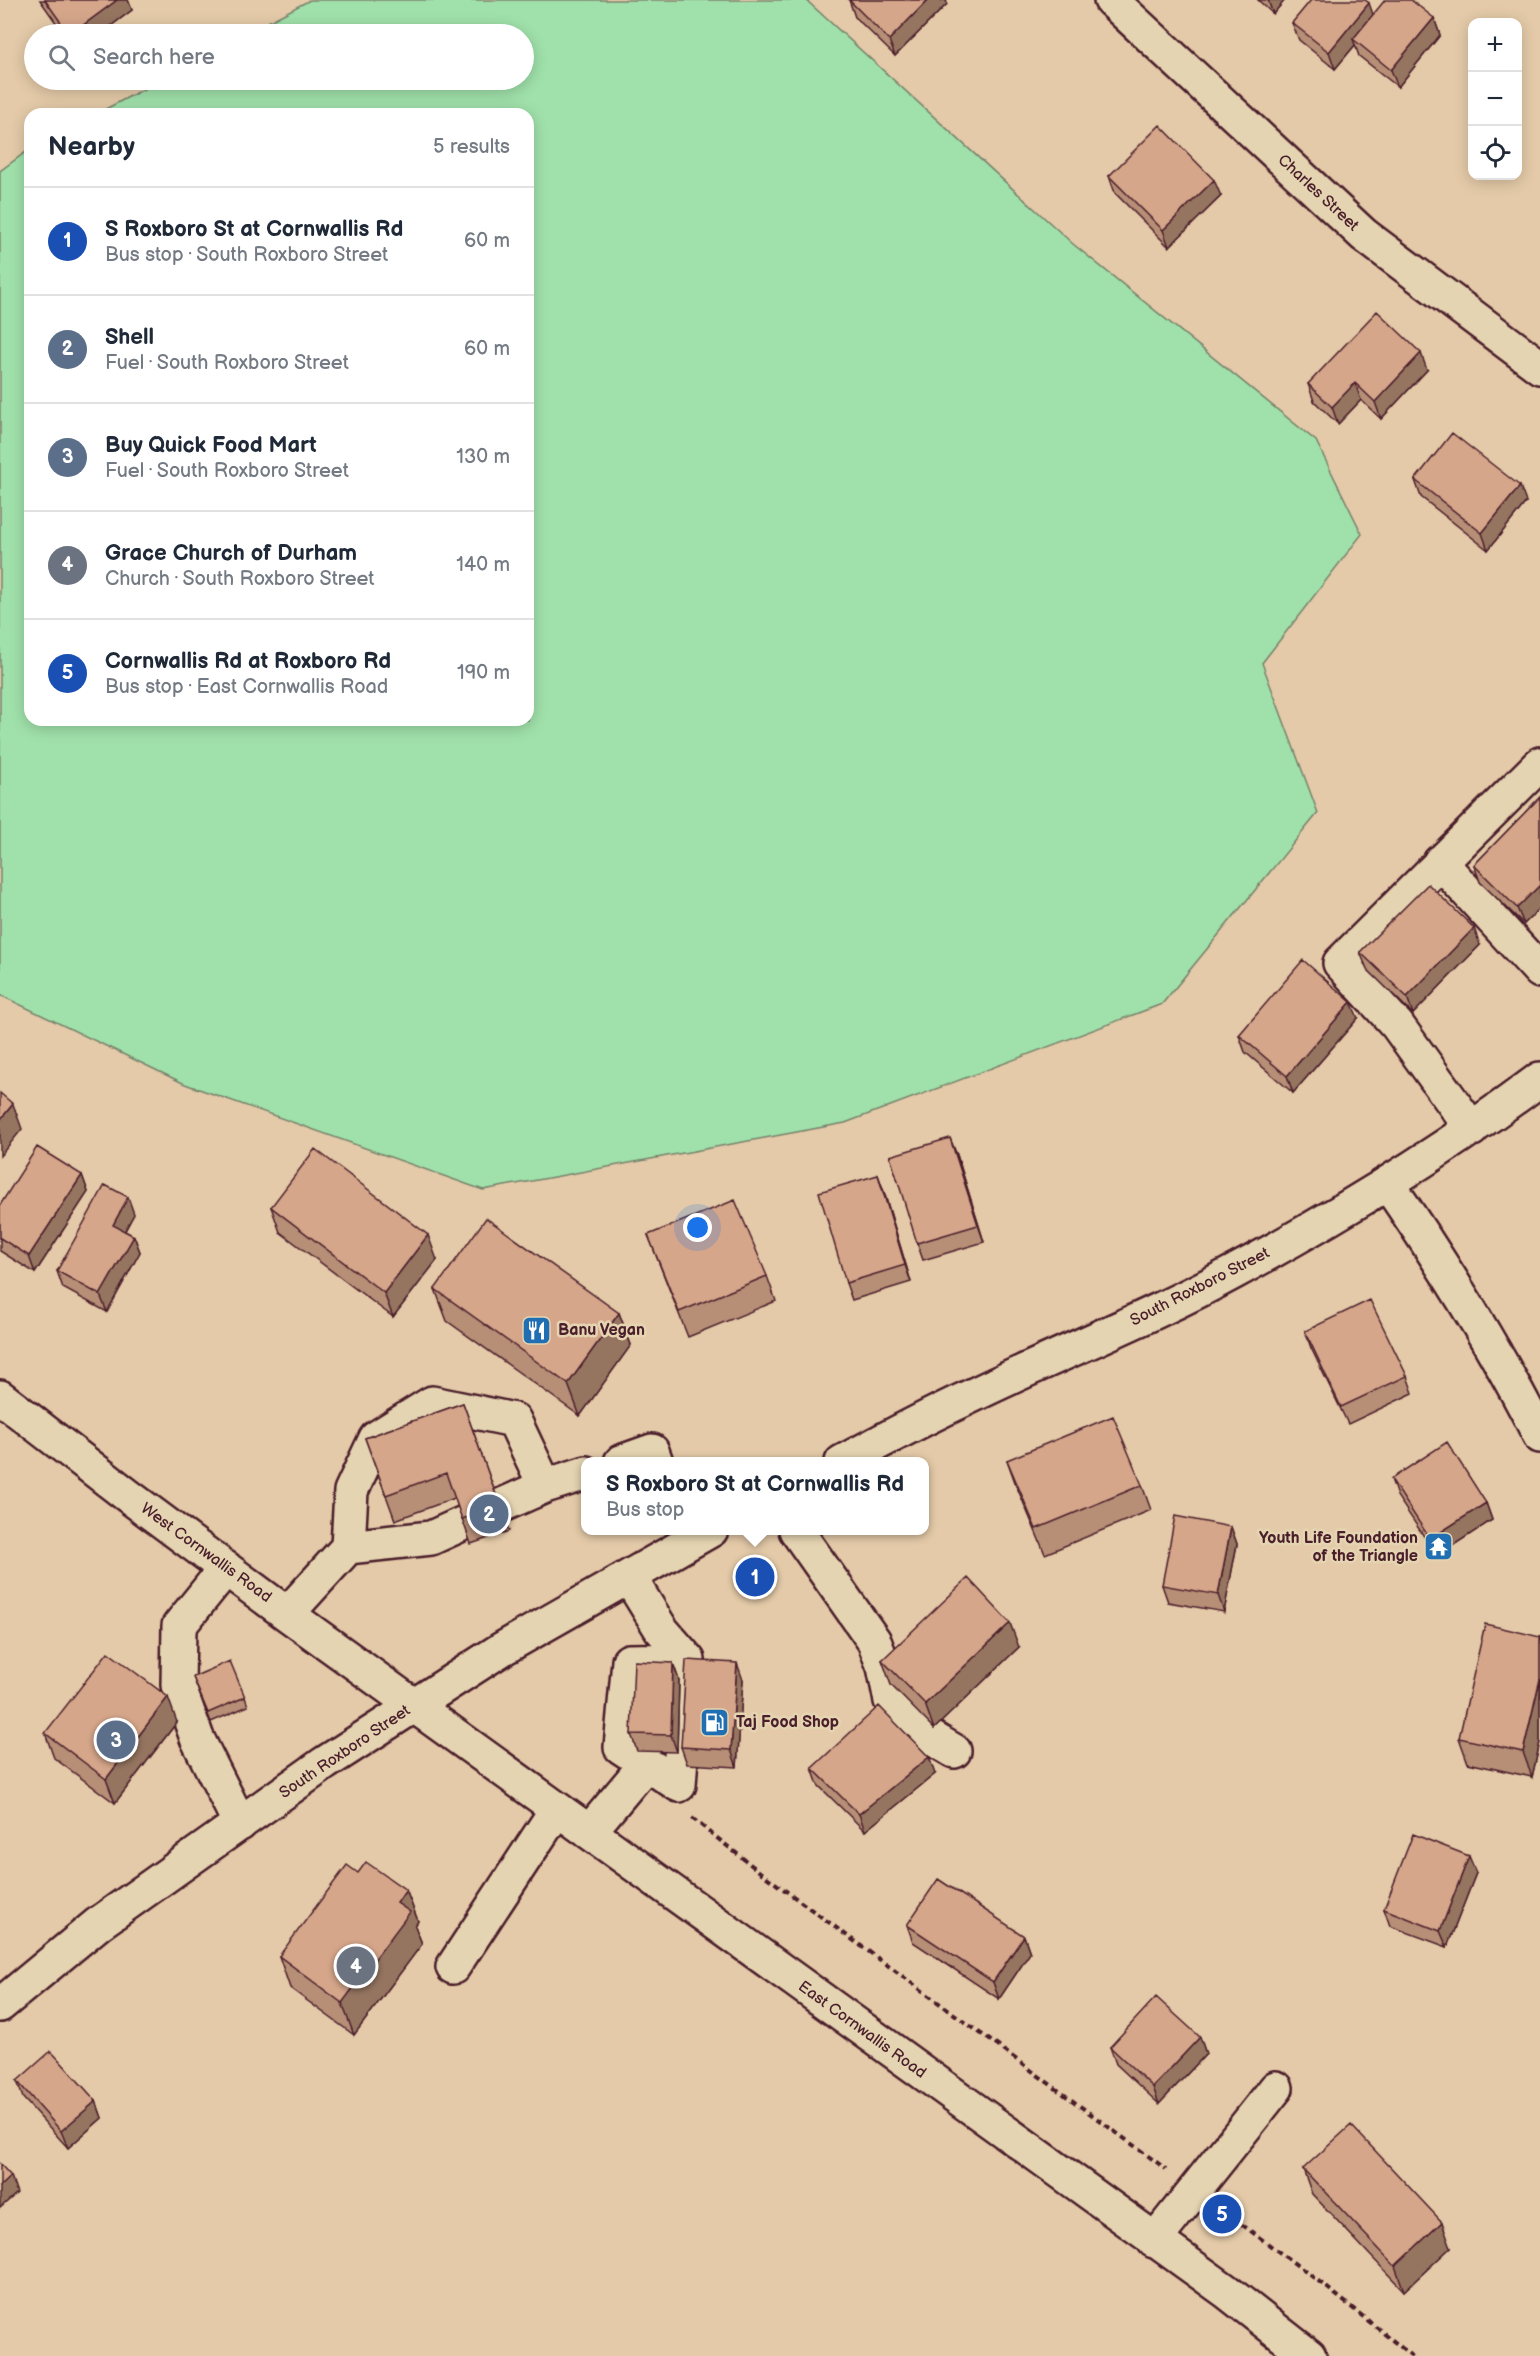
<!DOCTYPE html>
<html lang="en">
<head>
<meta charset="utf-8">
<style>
	:root { --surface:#fff; --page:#f2f2f3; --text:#1f2937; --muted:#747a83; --line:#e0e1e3; --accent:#1f6fb2 }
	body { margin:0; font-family:"Balsamiq Sans",sans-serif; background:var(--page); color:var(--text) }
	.controls { position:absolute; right:18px; top:18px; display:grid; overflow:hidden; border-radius:12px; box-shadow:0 3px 15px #0003 }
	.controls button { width:54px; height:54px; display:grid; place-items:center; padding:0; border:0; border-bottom:2px solid var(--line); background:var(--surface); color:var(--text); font:30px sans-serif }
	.you { position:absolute; left:698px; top:1228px; width:21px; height:21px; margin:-15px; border:4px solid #fff; border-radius:50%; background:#1a73e8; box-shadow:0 0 0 9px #1a73e833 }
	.badge { display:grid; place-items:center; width:39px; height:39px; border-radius:50%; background:var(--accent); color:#fff; font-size:20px; font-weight:700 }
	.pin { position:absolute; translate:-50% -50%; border:3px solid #fff; box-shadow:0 2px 6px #0006 }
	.popup { position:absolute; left:581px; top:1457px; width:348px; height:78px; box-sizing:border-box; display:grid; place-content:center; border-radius:12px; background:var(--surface); filter:drop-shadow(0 2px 4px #0005); font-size:20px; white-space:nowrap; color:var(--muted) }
	.popup b { font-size:22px; color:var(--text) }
	.popup::after { content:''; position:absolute; left:50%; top:100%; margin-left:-12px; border:12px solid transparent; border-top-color:var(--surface) }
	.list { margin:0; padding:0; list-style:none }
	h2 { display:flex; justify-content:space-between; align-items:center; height:78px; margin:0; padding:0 24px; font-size:26px }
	h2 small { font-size:20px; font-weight:400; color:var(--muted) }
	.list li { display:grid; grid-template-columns:39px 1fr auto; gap:18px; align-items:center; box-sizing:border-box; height:108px; padding:0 24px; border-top:2px solid var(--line) }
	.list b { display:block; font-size:22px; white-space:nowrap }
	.list p { margin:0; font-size:20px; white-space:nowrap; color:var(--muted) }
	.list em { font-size:20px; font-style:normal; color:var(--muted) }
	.icon { flex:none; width:33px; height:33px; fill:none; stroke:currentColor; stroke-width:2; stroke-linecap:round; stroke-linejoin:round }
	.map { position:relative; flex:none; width:1540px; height:2356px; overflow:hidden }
	.search { position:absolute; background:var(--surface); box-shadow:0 3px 15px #0003; left:24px; top:24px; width:510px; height:66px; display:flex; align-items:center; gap:15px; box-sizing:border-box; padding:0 21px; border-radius:33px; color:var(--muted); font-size:22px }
	.panel { position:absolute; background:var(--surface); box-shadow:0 3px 15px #0003; left:24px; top:108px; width:510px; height:618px; border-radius:18px }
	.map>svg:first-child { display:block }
	.green { fill:#a0e1ab; stroke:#75806b; stroke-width:1.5 }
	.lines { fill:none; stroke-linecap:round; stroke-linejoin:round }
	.minor-casing { stroke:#4a1f2b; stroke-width:38 }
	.path { stroke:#4a1f2b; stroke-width:4; stroke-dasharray:6 4.5; stroke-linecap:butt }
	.minor { stroke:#e5d4b1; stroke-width:33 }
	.wall { fill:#b78f77; stroke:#4a1f2b; stroke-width:1.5 }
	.shaded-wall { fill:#957461; stroke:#4a1f2b; stroke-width:1.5 }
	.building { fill:#d5a68a; stroke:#4a1f2b; stroke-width:1.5 }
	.labels { text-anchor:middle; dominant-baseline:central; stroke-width:5; stroke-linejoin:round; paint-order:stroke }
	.street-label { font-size:16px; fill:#4a1f2b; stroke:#e5d4b1 }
	.poi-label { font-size:16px; font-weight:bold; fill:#4a1f2b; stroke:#e5d4b1; text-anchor:start }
</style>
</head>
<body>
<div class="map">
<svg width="1540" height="2356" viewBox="0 0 1540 2356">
	<rect width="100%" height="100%" fill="#e4caa8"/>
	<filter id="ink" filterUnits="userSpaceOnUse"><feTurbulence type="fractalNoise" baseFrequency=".0167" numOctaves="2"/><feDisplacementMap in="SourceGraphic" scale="12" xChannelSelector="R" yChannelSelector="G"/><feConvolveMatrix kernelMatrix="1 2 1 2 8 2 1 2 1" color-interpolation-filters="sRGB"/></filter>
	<g filter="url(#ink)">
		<path class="green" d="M 310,0 L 806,0 L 1073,244 L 1316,441 L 1362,534 L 1262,663 L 1318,813 L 1162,1004 L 845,1123 L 483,1190 L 185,1084 L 0,995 L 0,171 L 30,149 L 30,720 L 528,720 L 528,114 L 96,114 L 161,80 L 524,80 L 524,34 L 245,34 Z"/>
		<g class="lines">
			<defs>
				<path id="minor" d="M 1111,0 L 1364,235 L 1540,367
					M 1440,862 L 1540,971
					M 1472,1129 L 1397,1025 L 1340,963 L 1540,764
					M 1388,1184 C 1443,1264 1496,1349 1540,1436
					M 0,1397 L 127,1495 L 287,1614 L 1226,2291 L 1309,2356
					M 621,1462 L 652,1451 L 656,1462
					M 842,1462 C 882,1441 922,1419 963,1400 C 1052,1356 1146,1320 1234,1272 C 1340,1215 1443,1152 1540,1079
					M 500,1506 L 545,1486
					M 796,1530 L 874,1641 L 884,1667 L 891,1701 L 910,1725 L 954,1751
					M 348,1547 L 431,1538 L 464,1523
					M 226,1568 L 179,1626 L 178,1685 L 197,1738 L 240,1824
					M 629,1577 L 661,1629 L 688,1660 L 679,1785 L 621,1747 L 629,1661 L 688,1660
					M 287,1614 L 348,1547 L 351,1491 L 376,1438 L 432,1403 L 514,1420 L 545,1486 L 586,1473
					M 589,1832 L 646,1764
					M 453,1967 L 557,1809
					M 0,2005 L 98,1924 L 325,1763 L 502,1649 L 711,1530
					M 1154,2241 L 1276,2088"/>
			</defs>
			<use href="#minor" class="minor-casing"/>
			<path class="path" d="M 692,1818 L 760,1872 L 1166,2169
				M 1225,2212 L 1325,2286 L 1412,2356"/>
			<use href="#minor" class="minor"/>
		</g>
		<path class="wall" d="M 40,0 L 128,0 L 132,10 L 100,34 L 64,34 Z
			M 849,0 L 946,0 L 947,4 L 895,56 L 855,17 Z
			M 1258,0 L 1285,0 L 1273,14 Z
			M 1373,14 L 1434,18 L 1440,35 L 1398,87 L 1359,56 L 1355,45 L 1335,69 L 1299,40 L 1292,23 Z
			M 1109,176 L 1221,196 L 1169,247 L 1115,193 Z
			M 1427,370 L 1381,419 L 1361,400 L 1338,424 L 1314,401 L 1308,384 Z
			M 1415,480 L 1526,502 L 1488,550 L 1421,497 Z
			M 1540,797 L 1540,908 L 1524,924 L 1480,882 L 1474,865 Z
			M 1480,945 L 1413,1014 L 1367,969 L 1360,952 Z
			M 1358,1018 L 1293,1093 L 1245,1052 L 1239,1035 Z
			M 957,1155 L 984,1242 L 923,1260 L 917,1243 Z
			M 82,1175 L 88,1192 L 35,1273 L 0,1251 L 0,1205 Z
			M 878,1175 L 884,1192 L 911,1282 L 852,1300 L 846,1283 Z
			M 271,1207 L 437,1260 L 393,1317 L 280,1232 Z
			M 134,1214 L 125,1231 L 134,1236 L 140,1252 L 107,1312 L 63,1288 L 57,1271 Z
			M 648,1235 L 767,1276 L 776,1301 L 688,1337 Z
			M 435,1289 L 619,1313 L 631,1345 L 580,1416 L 447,1321 Z
			M 1305,1331 L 1407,1376 L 1413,1393 L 1348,1424 L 1311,1348 Z
			M 463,1403 L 509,1531 L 471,1544 L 455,1498 L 395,1520 L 365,1438 Z
			M 1007,1460 L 1142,1485 L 1151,1510 L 1045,1554 L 1016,1485 Z
			M 1391,1479 L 1486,1503 L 1492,1520 L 1437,1556 L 1397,1496 Z
			M 1231,1527 L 1237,1544 L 1224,1612 L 1168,1602 L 1162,1585 Z
			M 1540,1637 L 1540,1742 L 1532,1777 L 1468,1763 L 1459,1738 Z
			M 1019,1647 L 934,1729 L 891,1685 L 882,1660 Z
			M 673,1663 L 679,1680 L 677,1752 L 637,1751 L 631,1734 Z
			M 193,1677 L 245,1697 L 248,1706 L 211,1722 Z
			M 743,1680 L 737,1767 L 687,1764 L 681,1747 Z
			M 177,1722 L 115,1803 L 54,1758 L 45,1733 Z
			M 812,1768 L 935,1774 L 865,1831 L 818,1785 Z
			M 1476,1873 L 1447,1947 L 1390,1926 L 1384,1909 Z
			M 406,1890 L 418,1921 L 415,1926 L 422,1944 L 354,2035 L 290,1988 L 279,1956 Z
			M 907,1925 L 1024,1936 L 1030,1953 L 999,1999 L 913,1942 Z
			M 1200,2037 L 1206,2054 L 1159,2104 L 1116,2064 L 1110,2047 Z
			M 17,2081 L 96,2101 L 102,2118 L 68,2148 L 23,2098 Z
			M 1303,2169 L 1451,2247 L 1404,2291 L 1312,2194 Z"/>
		<path class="shaded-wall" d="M 117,0 L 128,0 L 132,10 L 100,34 L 71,34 Z
			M 928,0 L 946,0 L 947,4 L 895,56 L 889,40 Z
			M 1268,0 L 1285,0 L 1273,14 Z
			M 1369,3 L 1375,20 L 1353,39 L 1355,45 L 1335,69 L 1329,52 Z
			M 1434,18 L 1440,35 L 1398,87 L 1391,70 Z
			M 1214,180 L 1221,196 L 1169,247 L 1163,230 Z
			M 1421,353 L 1427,370 L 1381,419 L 1375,402 Z
			M 1355,383 L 1361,400 L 1338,424 L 1332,407 Z
			M 1520,486 L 1526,502 L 1488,550 L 1482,533 Z
			M 1540,885 L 1540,908 L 1524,924 L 1517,908 Z
			M 1474,928 L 1480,945 L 1413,1014 L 1407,997 Z
			M 1351,1002 L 1358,1018 L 1293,1093 L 1287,1076 Z
			M 13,1104 L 22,1129 L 0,1156 L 0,1120 Z
			M 950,1138 L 957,1155 L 984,1242 L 978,1225 Z
			M 82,1175 L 88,1192 L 35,1273 L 29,1256 Z
			M 878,1175 L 884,1192 L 911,1282 L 905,1265 Z
			M 128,1197 L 134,1214 L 119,1241 L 113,1225 Z
			M 428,1235 L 437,1260 L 393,1317 L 384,1293 Z
			M 134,1236 L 140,1252 L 107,1312 L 100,1295 Z
			M 619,1313 L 631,1345 L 580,1416 L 568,1384 Z
			M 1486,1503 L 1492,1520 L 1437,1556 L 1430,1539 Z
			M 1231,1527 L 1237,1544 L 1224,1612 L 1218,1595 Z
			M 1010,1623 L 1019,1647 L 934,1729 L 925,1704 Z
			M 673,1663 L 679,1680 L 677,1752 L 671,1735 Z
			M 737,1663 L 743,1680 L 737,1767 L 731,1750 Z
			M 1540,1679 L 1540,1742 L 1532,1777 L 1523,1752 Z
			M 168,1697 L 177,1722 L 115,1803 L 106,1779 Z
			M 929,1757 L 935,1774 L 865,1831 L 859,1814 Z
			M 1469,1856 L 1476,1873 L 1447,1947 L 1440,1931 Z
			M 406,1890 L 418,1921 L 415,1926 L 422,1944 L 354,2035 L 342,2003 L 397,1903 Z
			M 1024,1936 L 1030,1953 L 999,1999 L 993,1982 Z
			M 1200,2037 L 1206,2054 L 1159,2104 L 1153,2087 Z
			M 96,2101 L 102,2118 L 68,2148 L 61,2131 Z
			M 11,2176 L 17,2193 L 0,2208 L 0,2186 Z
			M 1442,2222 L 1451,2247 L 1404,2291 L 1395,2266 Z"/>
		<path class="building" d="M 45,0 L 117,0 L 71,34 L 69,34 Z
			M 849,0 L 928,0 L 889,40 Z
			M 1311,0 L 1365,0 L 1369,3 L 1329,52 L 1292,23 Z
			M 1385,0 L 1411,0 L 1434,18 L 1391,70 L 1353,39 Z
			M 1160,125 L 1214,180 L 1163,230 L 1109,176 Z
			M 1377,311 L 1421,353 L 1375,402 L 1355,383 L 1332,407 L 1308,384 Z
			M 1452,433 L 1520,486 L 1482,533 L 1415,480 Z
			M 1540,797 L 1540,885 L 1517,908 L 1474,865 Z
			M 1428,884 L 1474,928 L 1407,997 L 1360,952 Z
			M 1303,960 L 1351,1002 L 1287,1076 L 1239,1035 Z
			M 0,1093 L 13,1104 L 0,1120 Z
			M 950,1138 L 978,1225 L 917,1243 L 890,1156 Z
			M 37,1147 L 82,1175 L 29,1256 L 0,1238 L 0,1205 Z
			M 315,1149 L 428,1235 L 384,1293 L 271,1207 Z
			M 878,1175 L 905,1265 L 846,1283 L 819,1192 Z
			M 105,1185 L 128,1197 L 113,1225 L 134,1236 L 100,1295 L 57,1271 Z
			M 735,1200 L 767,1276 L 679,1312 L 648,1235 Z
			M 486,1218 L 619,1313 L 568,1384 L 435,1289 Z
			M 1370,1300 L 1407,1376 L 1341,1407 L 1305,1331 Z
			M 463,1403 L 500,1506 L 462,1519 L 446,1473 L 386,1495 L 365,1438 Z
			M 1113,1416 L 1142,1485 L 1036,1529 L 1007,1460 Z
			M 1447,1442 L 1486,1503 L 1430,1539 L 1391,1479 Z
			M 1175,1516 L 1231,1527 L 1218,1595 L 1162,1585 Z
			M 968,1578 L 1010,1623 L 925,1704 L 882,1660 Z
			M 1485,1624 L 1540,1637 L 1540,1679 L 1523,1752 L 1459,1738 Z
			M 108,1652 L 168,1697 L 106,1779 L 45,1733 Z
			M 686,1660 L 737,1663 L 731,1750 L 681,1747 Z
			M 230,1661 L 245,1697 L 208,1713 L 193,1677 Z
			M 634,1661 L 673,1663 L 671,1735 L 631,1734 Z
			M 879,1706 L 929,1757 L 859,1814 L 812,1768 Z
			M 1413,1834 L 1469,1856 L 1440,1931 L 1384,1909 Z
			M 366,1862 L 406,1890 L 397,1903 L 410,1912 L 342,2003 L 279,1956 L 347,1865 L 358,1873 Z
			M 938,1879 L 1024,1936 L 993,1982 L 907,1925 Z
			M 1156,1997 L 1200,2037 L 1153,2087 L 1110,2047 Z
			M 51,2051 L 96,2101 L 61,2131 L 17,2081 Z
			M 1351,2125 L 1442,2222 L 1395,2266 L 1303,2169 Z
			M 0,2164 L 11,2176 L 0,2186 Z"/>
	</g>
	<defs>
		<symbol id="restaurant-square" viewBox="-11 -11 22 22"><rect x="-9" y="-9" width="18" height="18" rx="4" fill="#1f6fb2" stroke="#e5d4b1"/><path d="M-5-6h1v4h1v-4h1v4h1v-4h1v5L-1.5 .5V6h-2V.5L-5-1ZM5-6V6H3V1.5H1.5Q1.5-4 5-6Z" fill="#fff"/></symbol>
		<symbol id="temple-square" viewBox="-11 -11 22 22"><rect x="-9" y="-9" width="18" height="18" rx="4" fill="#1f6fb2" stroke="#e5d4b1"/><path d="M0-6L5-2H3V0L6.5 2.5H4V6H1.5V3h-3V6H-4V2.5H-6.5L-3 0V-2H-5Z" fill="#fff"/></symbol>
		<symbol id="fuel-square" viewBox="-11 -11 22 22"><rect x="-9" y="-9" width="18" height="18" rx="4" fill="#1f6fb2" stroke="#e5d4b1"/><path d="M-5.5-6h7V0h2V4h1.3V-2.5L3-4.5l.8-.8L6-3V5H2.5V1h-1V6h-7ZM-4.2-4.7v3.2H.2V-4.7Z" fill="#fff"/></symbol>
	</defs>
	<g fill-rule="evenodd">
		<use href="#restaurant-square" x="520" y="1314" width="33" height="33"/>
		<use href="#temple-square" x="1422" y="1530" width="33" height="33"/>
		<use href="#fuel-square" x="698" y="1706" width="33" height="33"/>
	</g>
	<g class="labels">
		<g class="street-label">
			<text transform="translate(1318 193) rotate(43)">Charles Street</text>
			<text transform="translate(1200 1287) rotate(-27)">South Roxboro Street</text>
			<text transform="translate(206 1553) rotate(36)">West Cornwallis Road</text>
			<text transform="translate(345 1752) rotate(-34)">South Roxboro Street</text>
			<text transform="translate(862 2030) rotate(36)">East Cornwallis Road</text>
		</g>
		<g class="poi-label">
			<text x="558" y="1330">Banu Vegan</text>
			<text x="1418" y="1538" text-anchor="end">Youth Life Foundation<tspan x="1418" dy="18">of the Triangle</tspan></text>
			<text x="736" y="1722">Taj Food Shop</text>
		</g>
	</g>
</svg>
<div class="controls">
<button>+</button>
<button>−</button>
<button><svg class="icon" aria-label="locate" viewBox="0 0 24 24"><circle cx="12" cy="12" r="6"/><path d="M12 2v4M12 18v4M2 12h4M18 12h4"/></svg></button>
</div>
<div class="you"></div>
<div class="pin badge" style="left:755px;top:1577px;background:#1a4fb4">1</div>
<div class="popup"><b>S Roxboro St at Cornwallis Rd</b>Bus stop</div>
<div class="pin badge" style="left:489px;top:1514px;background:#5c6f8a">2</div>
<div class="pin badge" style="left:116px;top:1740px;background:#5c6f8a">3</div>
<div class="pin badge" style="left:356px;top:1966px;background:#6b7280">4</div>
<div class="pin badge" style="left:1222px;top:2214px;background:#1a4fb4">5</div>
<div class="search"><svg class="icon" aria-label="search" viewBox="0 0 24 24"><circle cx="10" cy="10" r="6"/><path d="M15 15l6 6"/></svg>Search here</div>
<section class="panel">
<h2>Nearby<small>5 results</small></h2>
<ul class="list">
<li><span class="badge" style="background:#1a4fb4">1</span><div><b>S Roxboro St at Cornwallis Rd</b><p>Bus stop · South Roxboro Street</p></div><em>60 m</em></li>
<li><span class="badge" style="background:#5c6f8a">2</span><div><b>Shell</b><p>Fuel · South Roxboro Street</p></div><em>60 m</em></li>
<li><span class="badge" style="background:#5c6f8a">3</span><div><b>Buy Quick Food Mart</b><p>Fuel · South Roxboro Street</p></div><em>130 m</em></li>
<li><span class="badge" style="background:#6b7280">4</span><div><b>Grace Church of Durham</b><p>Church · South Roxboro Street</p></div><em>140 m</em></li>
<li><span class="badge" style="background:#1a4fb4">5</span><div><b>Cornwallis Rd at Roxboro Rd</b><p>Bus stop · East Cornwallis Road</p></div><em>190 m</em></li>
</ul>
</section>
</div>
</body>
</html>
